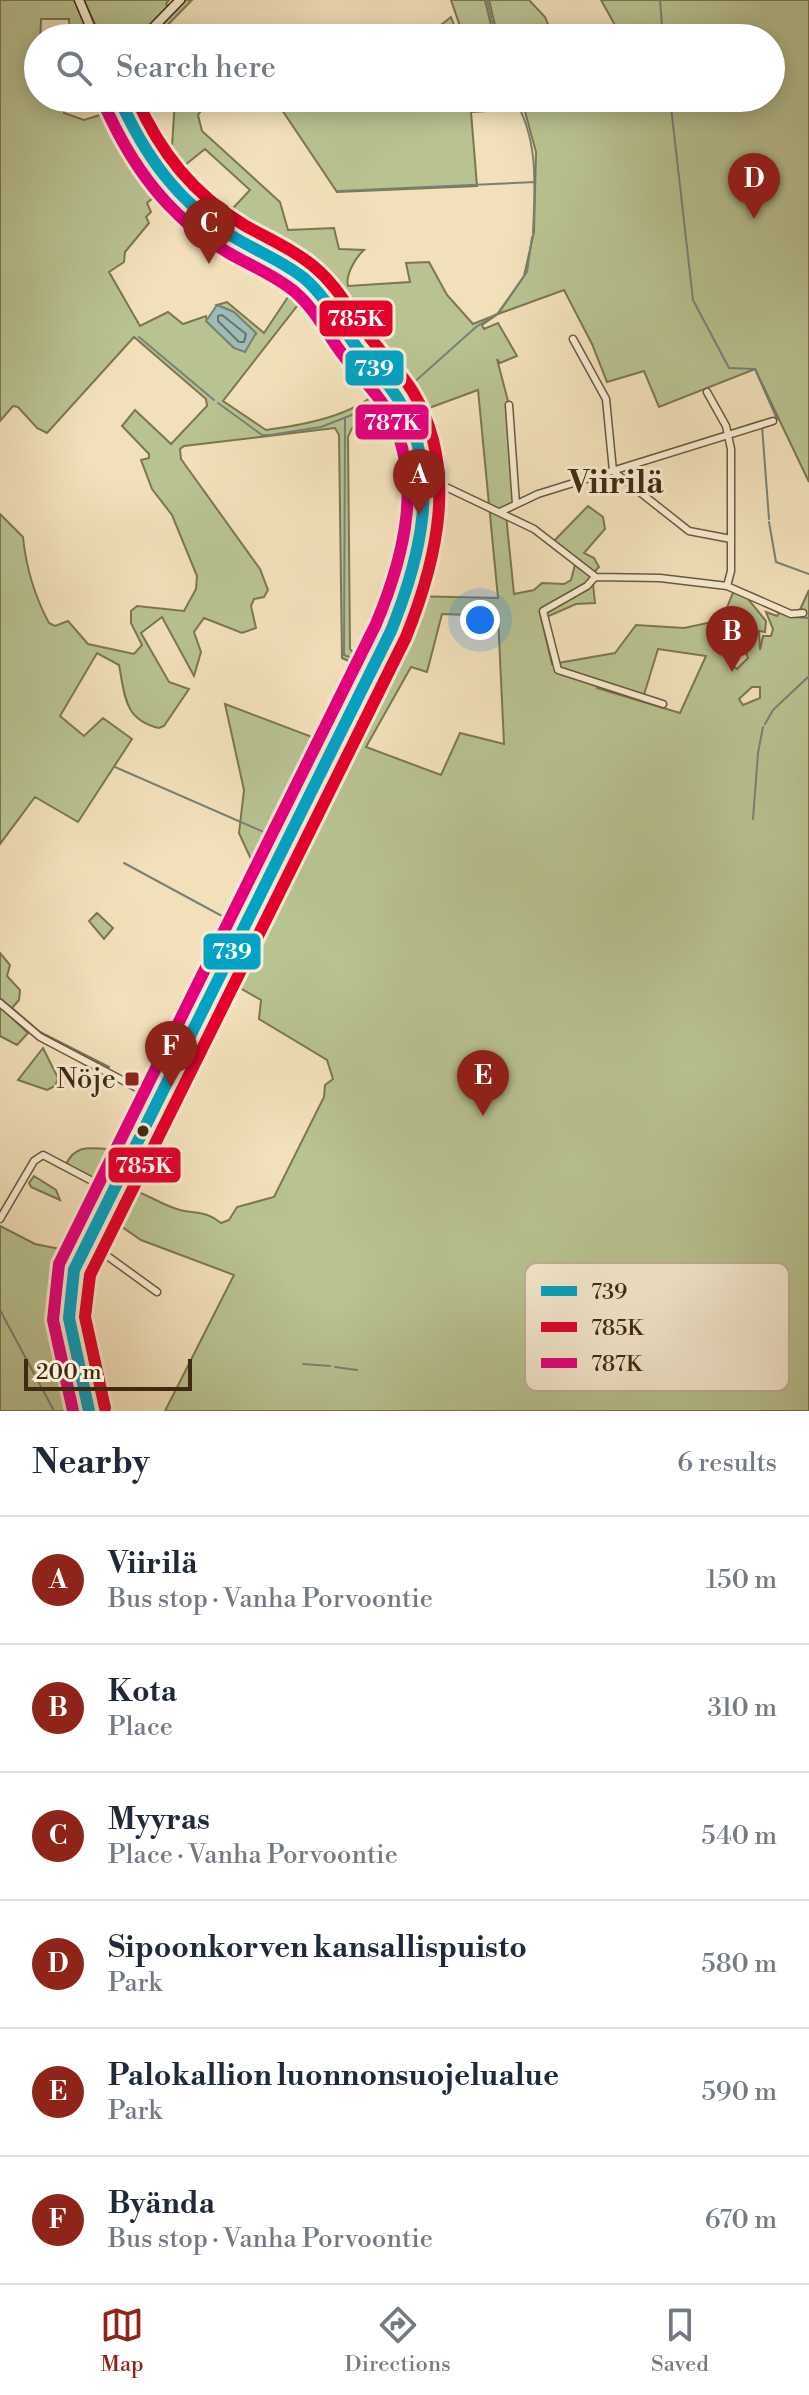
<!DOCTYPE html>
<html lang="en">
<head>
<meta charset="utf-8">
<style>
	:root { --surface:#fff; --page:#f6f6f7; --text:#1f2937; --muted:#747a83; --line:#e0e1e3; --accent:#8f2418 }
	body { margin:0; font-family:"Libre Bodoni",serif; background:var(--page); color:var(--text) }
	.scale { position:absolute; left:24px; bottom:20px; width:168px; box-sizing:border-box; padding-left:8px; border:4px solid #402a11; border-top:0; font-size:22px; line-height:28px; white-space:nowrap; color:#402a11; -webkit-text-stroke:6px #f7ebd2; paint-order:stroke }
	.you { position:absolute; left:480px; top:620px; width:28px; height:28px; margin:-20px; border:6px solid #fff; border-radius:50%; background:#1a73e8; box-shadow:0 0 0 12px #1a73e833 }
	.badge { display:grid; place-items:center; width:52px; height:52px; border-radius:50%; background:var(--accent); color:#fff; font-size:26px; font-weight:700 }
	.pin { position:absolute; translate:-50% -66px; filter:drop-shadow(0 2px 4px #0008) }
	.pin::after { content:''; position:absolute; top:42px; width:28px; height:24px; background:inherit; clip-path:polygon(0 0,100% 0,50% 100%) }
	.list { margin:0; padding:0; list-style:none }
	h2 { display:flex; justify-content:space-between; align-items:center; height:104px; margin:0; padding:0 32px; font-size:34px }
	h2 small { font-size:26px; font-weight:400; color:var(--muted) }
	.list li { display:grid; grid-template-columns:52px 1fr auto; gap:24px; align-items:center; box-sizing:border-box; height:128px; padding:0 32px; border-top:2px solid var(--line) }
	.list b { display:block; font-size:30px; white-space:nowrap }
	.list p { margin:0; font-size:26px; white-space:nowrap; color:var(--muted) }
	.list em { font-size:26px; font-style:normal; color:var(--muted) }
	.icon { flex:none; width:44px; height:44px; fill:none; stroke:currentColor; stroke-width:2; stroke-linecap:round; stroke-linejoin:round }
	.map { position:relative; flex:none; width:809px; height:1411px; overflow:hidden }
	.search { position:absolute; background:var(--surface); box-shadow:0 4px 20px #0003; left:24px; right:24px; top:24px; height:88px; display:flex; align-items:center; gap:20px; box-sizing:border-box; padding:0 28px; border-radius:44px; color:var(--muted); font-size:30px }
	.sheet { height:872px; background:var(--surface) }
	nav { display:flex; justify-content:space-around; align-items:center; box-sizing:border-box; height:112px; border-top:2px solid var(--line); background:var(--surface); font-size:22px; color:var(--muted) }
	nav a { display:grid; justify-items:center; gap:4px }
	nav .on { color:var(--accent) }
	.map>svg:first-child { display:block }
	.green { fill:#b9c291; stroke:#7c7651; stroke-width:2; fill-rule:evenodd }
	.water { fill:#9dbbb7; stroke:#788175; stroke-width:2 }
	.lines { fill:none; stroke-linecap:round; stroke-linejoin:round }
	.shore { stroke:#6e7264; stroke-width:2 }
	.stream { stroke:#788175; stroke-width:2 }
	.street-casing { stroke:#6c583b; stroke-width:9 }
	.secondary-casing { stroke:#402a11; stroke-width:11 }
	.street { stroke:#f7ebd2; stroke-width:6 }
	.secondary { stroke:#f7ebd2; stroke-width:8 }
	.bus-1-casing { stroke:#f7ebd2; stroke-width:18 }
	.bus-2-casing { stroke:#f7ebd2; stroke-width:18 }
	.bus-3-casing { stroke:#f7ebd2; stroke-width:18 }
	.bus-1 { stroke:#03a3c5; stroke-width:12 }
	.bus-2 { stroke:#e4002b; stroke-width:12 }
	.bus-3 { stroke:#e5007d; stroke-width:12 }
	.poi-dot { fill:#8f2418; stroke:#f7ebd2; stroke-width:3 }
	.bus-dot { fill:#402a11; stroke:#f7ebd2; stroke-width:3 }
	.labels { text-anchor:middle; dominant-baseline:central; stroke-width:6; stroke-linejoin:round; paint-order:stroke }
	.poi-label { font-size:28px; fill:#402a11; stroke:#f7ebd2; text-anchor:end }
	.quarter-label { font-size:32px; font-weight:bold; fill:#402a11; stroke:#f7ebd2 }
	.key { fill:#f7ebd2; stroke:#c0b198; stroke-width:2 }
	.key-label { font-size:22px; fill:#402a11 }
	.line-badge { stroke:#f7ebd2; stroke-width:3 }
	.badge-label { font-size:22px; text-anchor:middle; font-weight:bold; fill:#fff }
</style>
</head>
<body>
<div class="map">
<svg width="809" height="1411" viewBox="0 0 809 1411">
	<rect width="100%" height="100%" fill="#f2e0ba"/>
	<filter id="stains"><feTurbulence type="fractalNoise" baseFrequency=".0025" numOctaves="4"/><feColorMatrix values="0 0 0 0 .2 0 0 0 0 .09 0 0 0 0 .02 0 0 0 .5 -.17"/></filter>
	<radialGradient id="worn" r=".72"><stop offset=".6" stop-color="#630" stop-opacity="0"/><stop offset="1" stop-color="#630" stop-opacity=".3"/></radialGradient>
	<path class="green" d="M 0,0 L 76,0 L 91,38 L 70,38 L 69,19 L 41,19 L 38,98 L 63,98 L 64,113 L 84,120 L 119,109 L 137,165 L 146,177 L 164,189 L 147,203 L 151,212 L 146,217 L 149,223 L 125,252 L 124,262 L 109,272 L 140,326 L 168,312 L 183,324 L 206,316 L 207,321 L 234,348 L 256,334 L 234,312 L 217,305 L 227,302 L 264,333 L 292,291 L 293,282 L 308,292 L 223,401 L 266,430 C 304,425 353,416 381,389 L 392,408 L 388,413 C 369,414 355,417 348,437 L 350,649 L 355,655 L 368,657 L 362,667 L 342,658 L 339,435 L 335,428 L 184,446 L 180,449 L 181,459 L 260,569 L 268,590 L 264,597 L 254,599 L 251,606 L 256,628 L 242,633 L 204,618 L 194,632 L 201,652 L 194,676 L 162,617 L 141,633 L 169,682 L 189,689 L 164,726 L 159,728 C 124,720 125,696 119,665 L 97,653 L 60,716 L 84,736 L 103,718 L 132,739 L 78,822 L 35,797 L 0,844 L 0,514 L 23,537 C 26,568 34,595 49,623 L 55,626 L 68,621 L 88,644 L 134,654 L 142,645 L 131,623 L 131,611 L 137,606 L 184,611 L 196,589 L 197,576 L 172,515 L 152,489 L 141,460 L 149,458 L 149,454 L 122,426 L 135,410 L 171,444 L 207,406 L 206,399 L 134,337 L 47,433 L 37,428 L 18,407 L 13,406 L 0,421 Z
		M 84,0 L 169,0 L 166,4 L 169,8 L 139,38 L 101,38 Z
		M 186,0 L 192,0 L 155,38 L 149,38 Z
		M 451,0 L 485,0 L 494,38 L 464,38 Z
		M 489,0 L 529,0 L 545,17 L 554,38 L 498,38 Z
		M 601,0 L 809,0 L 809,482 L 755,369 L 659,407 L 644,371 L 607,382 L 592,344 L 564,290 L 498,314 L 482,325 L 484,329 L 498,323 L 517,356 L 500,363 L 497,359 L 509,405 L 516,504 L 500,512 L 506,515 L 514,594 L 534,590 L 542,583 L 564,584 L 571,580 L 576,561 L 553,542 L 588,506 L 603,517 L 605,529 L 584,553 L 594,558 L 599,567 L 592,574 L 595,603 L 576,604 L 549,616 L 540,613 L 552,664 L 615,653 L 636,625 L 684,628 L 722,620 L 734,590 L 744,594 L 766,621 L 765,632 L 759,631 L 760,650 L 763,636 L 771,636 L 773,629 L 766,612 L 777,616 L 779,613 L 772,609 L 798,614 L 809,590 L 809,1411 L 165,1411 L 234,1275 L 141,1240 L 122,1227 L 105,1222 L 121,1187 C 143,1190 158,1204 180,1210 C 197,1214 207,1211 221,1223 L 229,1220 L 237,1207 L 274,1197 L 324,1097 L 325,1085 L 333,1079 L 327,1060 L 259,1019 L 261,1000 L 224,979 L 410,596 L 498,598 L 478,390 L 418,412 L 415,417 L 396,386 L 311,279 L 220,222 L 250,190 L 205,149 L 180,169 L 172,147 L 175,98 L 210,98 L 198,115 L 202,131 L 280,202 L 288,230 L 334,228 L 339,249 L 364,250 C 356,257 345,275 348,286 L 410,282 L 406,263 L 429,262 L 447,295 L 473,324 L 498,314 L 524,276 L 534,232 L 536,152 L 524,108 L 516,98 L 771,98 L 771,38 L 595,38 L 616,27 ZM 442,614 L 498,616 L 504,744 L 460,733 L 441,775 L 366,747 L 411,667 L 427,672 ZM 742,643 L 748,658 L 737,669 L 733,666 L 735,648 ZM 658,649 L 706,656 L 680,713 L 597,688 L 597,685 L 643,698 ZM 752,687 L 760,687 L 760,698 L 743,705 L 739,699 Z
		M 451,17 L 459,38 L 424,38 Z
		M 274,98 L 300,98 L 319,111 L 331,109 L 345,98 L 348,103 L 358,98 L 492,98 L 501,110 L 471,112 L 477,186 L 337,192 Z
		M 225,704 L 328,743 L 261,881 L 239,833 L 244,790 Z
		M 97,913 L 113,928 L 104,939 L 89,921 Z
		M 0,953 L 10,965 L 7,976 L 20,990 L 19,1000 L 12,1008 L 40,1032 L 109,1067 L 107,1070 L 43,1036 L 0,998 Z
		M 0,1007 L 28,1033 L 17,1045 L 0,1036 Z
		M 43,1048 L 58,1078 L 55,1086 L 47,1090 L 18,1080 Z
		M 131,1145 L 109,1188 L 66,1164 C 81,1134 106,1158 131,1145 Z
		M 34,1176 L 56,1190 L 60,1200 L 31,1187 L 29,1183 Z
		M 0,1226 L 35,1244 L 75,1252 C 53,1306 67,1357 83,1411 L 0,1411 Z"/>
	<path class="water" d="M 217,305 L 234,312 L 256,333 L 245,352 L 234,348 L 206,321 Z"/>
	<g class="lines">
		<path class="shore" d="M 222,315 L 246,334 L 244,342 L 239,342 L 218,321 L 218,316 Z"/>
		<path class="stream" d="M 487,0 L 496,38
			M 660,0 L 663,38
			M 514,98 C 539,140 535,185 533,233
			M 670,98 L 693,300 L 729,368 L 755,369 L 777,419 L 773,420
			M 338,191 L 535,182
			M 139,337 L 214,400
			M 401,394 L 476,327 L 498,313 L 527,272 L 532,237
			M 218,403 L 262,435 L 270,435 L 321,427 L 390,400
			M 762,426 L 769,519
			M 769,522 L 776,562 L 809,574
			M 793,617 L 809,618
			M 765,724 L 773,710 L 809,676
			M 333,733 L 366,663 L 344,655 L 345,419
			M 115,767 L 282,840
			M 753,819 L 758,753 L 763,727
			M 124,863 L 233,922 L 240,922 L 258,887
			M 261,883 L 331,739
			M 0,1310 L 54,1411
			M 303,1364 L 330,1366
			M 335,1367 L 357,1370"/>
		<defs>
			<path id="street" d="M 573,339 L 606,399 L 613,471
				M 509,405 L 516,504
				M 613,471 L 689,531 L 731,539
				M 423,485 L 448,488 L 534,529 L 596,577 L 660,578 L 727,586 L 731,571 L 731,449 L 726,426 L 707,392
				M 500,512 L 538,494 L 773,421
				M 595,577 L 587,586 L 543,611 L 558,670 L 663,704
				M 727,586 L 791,614 L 803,613
				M 0,1003 L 40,1037 L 158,1099
				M 0,1219 L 34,1161 L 43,1155 L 113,1192
				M 88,1242 L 157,1292"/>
			<path id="secondary" d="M 79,0 L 95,38
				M 143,38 L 180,0
				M 89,1411 L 69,1318 L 74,1270 L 391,631 C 421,562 441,480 404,409 C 392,385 372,367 356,346 C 340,324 326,297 304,279 C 282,261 256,251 232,236 C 172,198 146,163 119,98"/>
		</defs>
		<use href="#street" class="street-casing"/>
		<use href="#secondary" class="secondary-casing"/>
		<use href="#street" class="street"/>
		<use href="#secondary" class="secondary"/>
		<defs>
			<path id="bus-1" d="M 89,1411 L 69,1318 L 74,1270 L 391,631 C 420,559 442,475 401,404 C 389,382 371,366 356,346 C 339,324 327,298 305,279 C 283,261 256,251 232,236 C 177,201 145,156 119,98"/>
			<path id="bus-2" d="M 105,1408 L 85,1317 L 90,1275 L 406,637 C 437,560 459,469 413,392 C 401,372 383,355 368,335 C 350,311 336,284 312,265 C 291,248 267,238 244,225 C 193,194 160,152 136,98"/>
			<path id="bus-3" d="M 73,1411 L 53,1320 L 59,1264 L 376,624 C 404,557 426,475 385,407 C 373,388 356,373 343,355 C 327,334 315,309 295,292 C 275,275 249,265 227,252 C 168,216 132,167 104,104"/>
		</defs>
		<use href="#bus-1" class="bus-1-casing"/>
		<use href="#bus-2" class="bus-2-casing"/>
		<use href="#bus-3" class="bus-3-casing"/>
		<use href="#bus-1" class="bus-1"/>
		<use href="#bus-2" class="bus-2"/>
		<use href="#bus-3" class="bus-3"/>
	</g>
	<rect class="poi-dot" x="124" y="1071" width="16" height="16" rx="4"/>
	<circle class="bus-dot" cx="143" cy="1131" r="7"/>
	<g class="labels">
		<g class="poi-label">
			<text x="116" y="1079">Nöje</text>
		</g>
		<g class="quarter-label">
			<text x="616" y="483">Viirilä</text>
		</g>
	</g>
	<rect x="525" y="1263" width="264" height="128" rx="12" class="key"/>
	<rect x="541" y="1286" width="36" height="10" fill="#03a3c5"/>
	<rect x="541" y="1322" width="36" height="10" fill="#e4002b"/>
	<rect x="541" y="1358" width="36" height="10" fill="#e5007d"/>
	<g class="key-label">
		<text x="591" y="1299">739</text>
		<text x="591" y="1335">785K</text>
		<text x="591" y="1371">787K</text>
	</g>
	<g class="line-badge">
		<rect x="318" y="299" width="76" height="39" rx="8" fill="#e4002b"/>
		<rect x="344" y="349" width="61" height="38" rx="8" fill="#03a3c5"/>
		<rect x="354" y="403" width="76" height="38" rx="8" fill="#e5007d"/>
		<rect x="202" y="932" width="60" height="39" rx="8" fill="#03a3c5"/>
		<rect x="107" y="1146" width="75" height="38" rx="8" fill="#e4002b"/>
	</g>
	<g class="badge-label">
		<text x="356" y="326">785K</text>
		<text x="374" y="376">739</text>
		<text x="392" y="430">787K</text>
		<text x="232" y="959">739</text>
		<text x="144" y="1173">785K</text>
	</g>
	<rect width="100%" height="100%" filter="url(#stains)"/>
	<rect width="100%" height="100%" fill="url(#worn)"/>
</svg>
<div class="scale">200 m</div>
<div class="you"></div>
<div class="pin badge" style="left:419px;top:515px">A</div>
<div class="pin badge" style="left:732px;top:672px">B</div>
<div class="pin badge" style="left:209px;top:264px">C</div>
<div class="pin badge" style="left:754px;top:219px">D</div>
<div class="pin badge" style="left:483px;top:1116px">E</div>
<div class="pin badge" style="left:171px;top:1087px">F</div>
<div class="search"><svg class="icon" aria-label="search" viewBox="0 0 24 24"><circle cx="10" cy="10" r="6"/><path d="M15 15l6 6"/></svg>Search here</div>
</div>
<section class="sheet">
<h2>Nearby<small>6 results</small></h2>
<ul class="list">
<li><span class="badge">A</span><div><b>Viirilä</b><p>Bus stop · Vanha Porvoontie</p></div><em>150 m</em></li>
<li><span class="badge">B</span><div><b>Kota</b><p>Place</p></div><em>310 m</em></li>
<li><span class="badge">C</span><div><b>Myyras</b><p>Place · Vanha Porvoontie</p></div><em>540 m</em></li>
<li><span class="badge">D</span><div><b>Sipoonkorven kansallispuisto</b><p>Park</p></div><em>580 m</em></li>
<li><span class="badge">E</span><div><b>Palokallion luonnonsuojelualue</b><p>Park</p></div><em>590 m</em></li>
<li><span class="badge">F</span><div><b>Byända</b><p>Bus stop · Vanha Porvoontie</p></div><em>670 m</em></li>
</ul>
</section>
<nav>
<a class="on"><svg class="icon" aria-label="map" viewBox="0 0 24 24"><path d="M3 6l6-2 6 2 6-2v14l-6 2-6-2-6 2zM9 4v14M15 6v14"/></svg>Map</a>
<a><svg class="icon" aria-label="directions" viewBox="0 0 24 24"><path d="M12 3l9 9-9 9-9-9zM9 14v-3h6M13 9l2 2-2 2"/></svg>Directions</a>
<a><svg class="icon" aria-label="saved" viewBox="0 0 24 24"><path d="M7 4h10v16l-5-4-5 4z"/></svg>Saved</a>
</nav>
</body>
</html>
